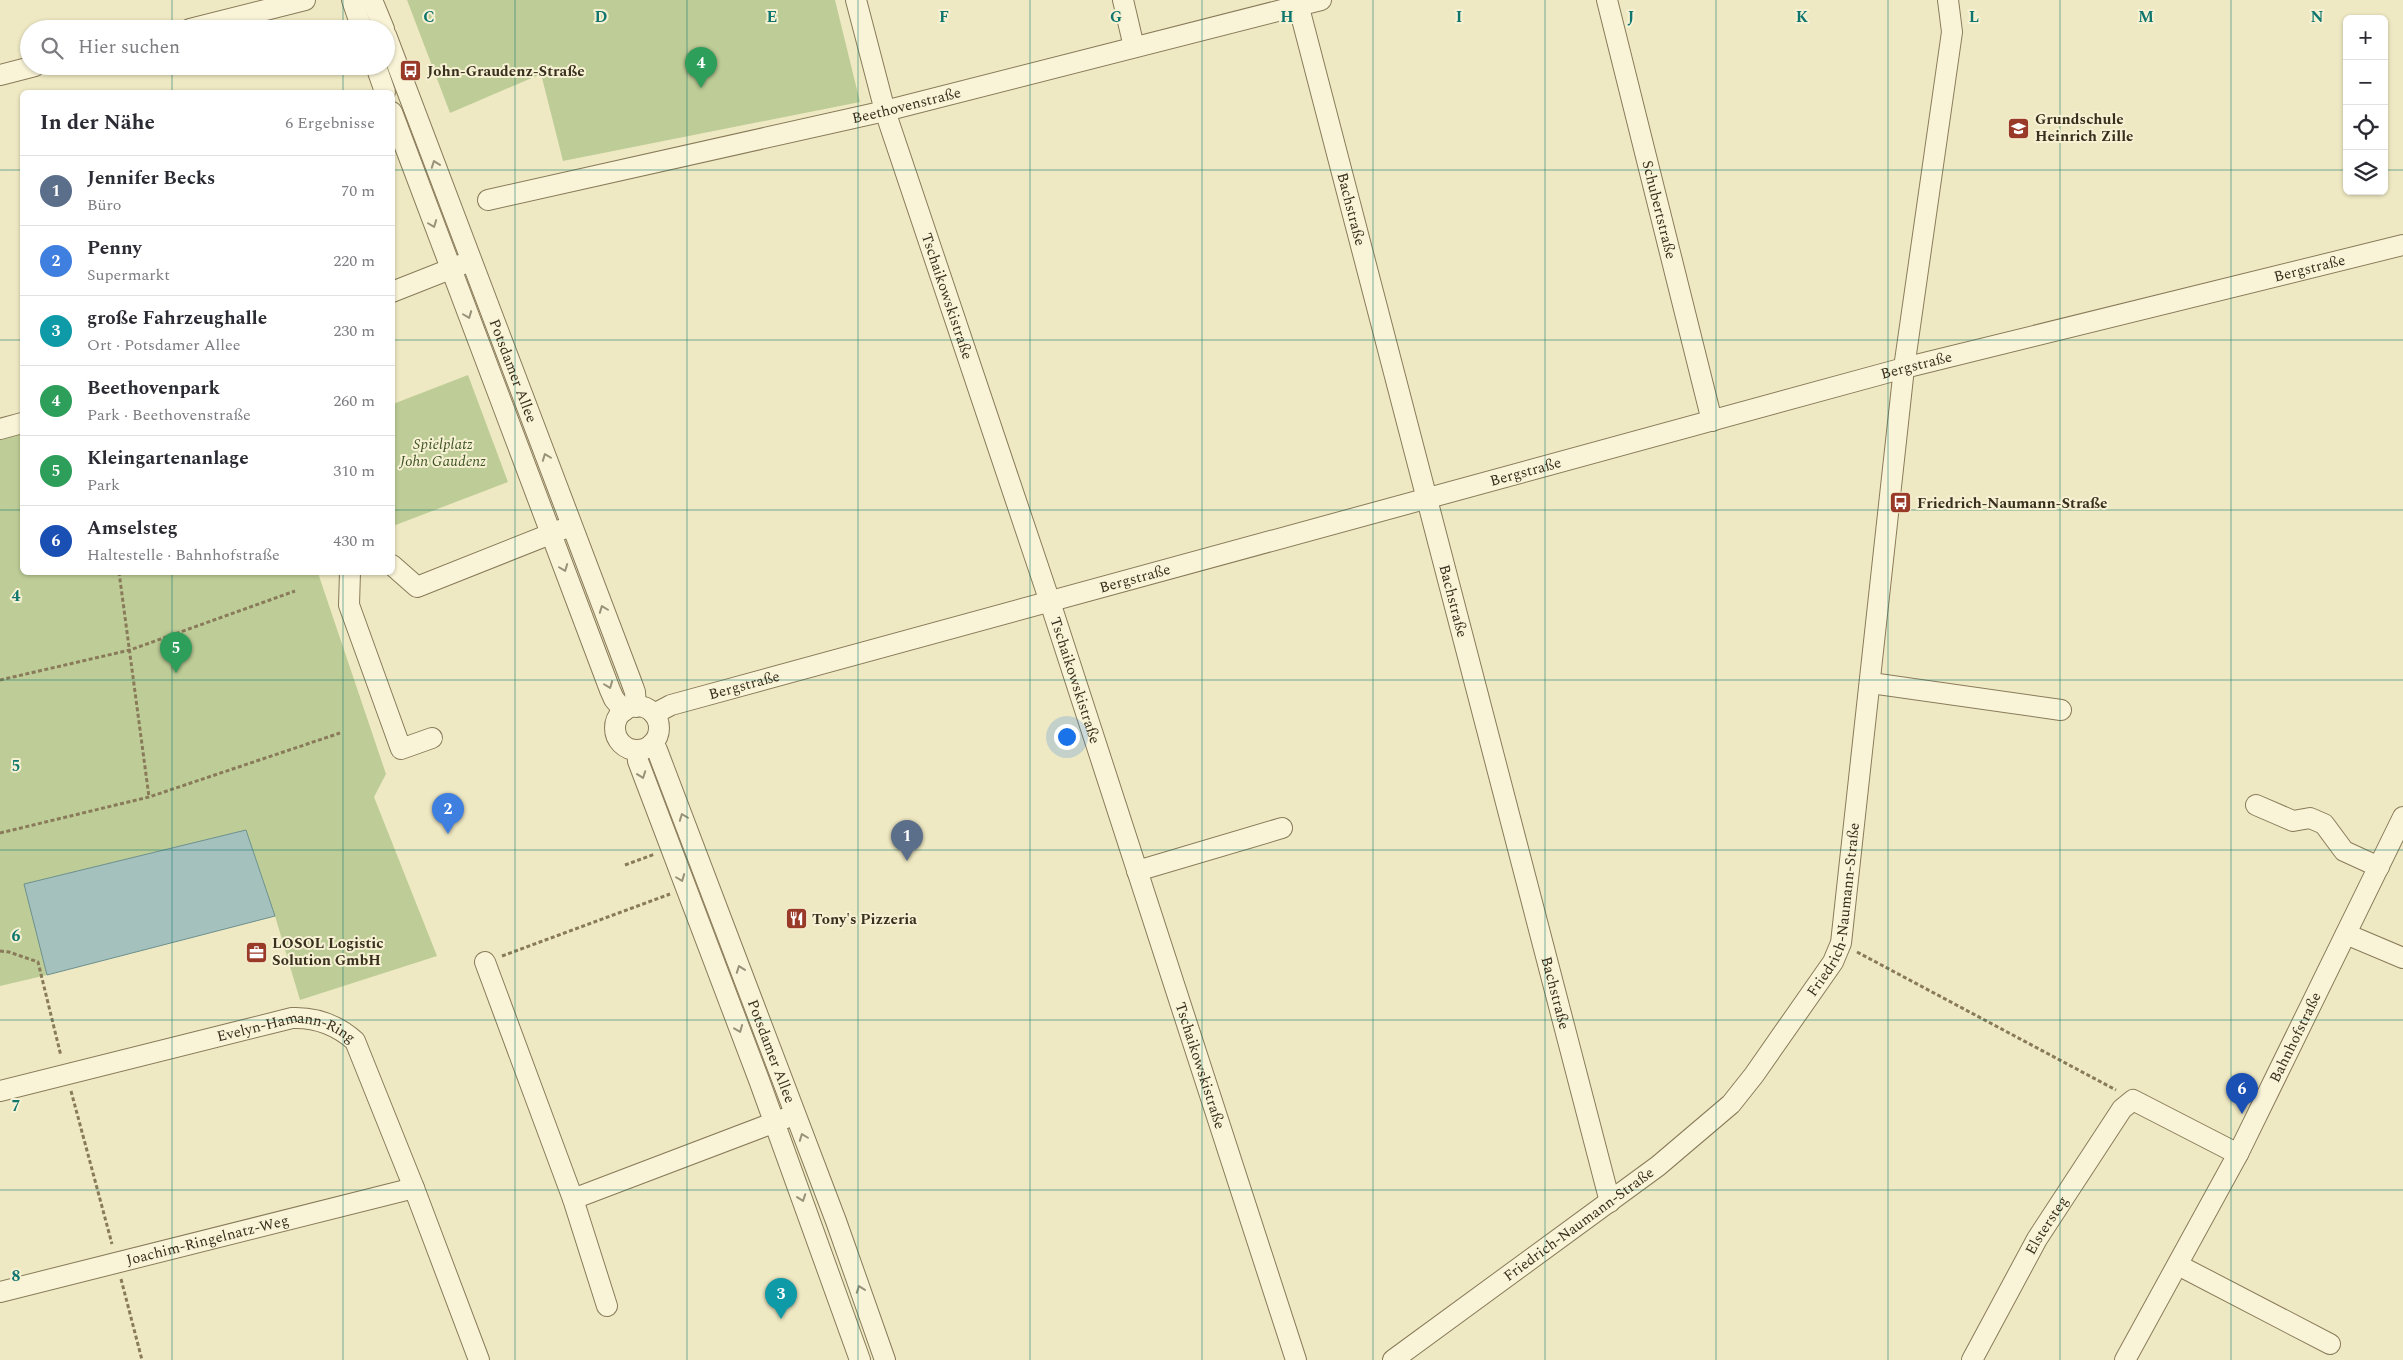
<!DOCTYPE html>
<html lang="de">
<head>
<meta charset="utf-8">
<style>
	:root { --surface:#fff; --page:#f2f2f3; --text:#2b2b33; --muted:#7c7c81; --line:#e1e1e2; --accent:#993a29 }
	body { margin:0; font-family:Spectral,serif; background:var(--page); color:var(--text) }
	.controls { position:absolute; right:15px; top:15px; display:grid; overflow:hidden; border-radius:8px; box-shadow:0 1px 4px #0004 }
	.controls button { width:45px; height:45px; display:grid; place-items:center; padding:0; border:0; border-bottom:1px solid var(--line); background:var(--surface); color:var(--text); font:25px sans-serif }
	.you { position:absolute; left:1066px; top:736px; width:18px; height:18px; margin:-12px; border:4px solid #fff; border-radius:50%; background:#1a73e8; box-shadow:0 0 0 8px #1a73e833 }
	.badge { display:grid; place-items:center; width:32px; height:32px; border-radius:50%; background:var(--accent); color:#fff; font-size:16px; font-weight:700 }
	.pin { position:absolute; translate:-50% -41px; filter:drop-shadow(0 1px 2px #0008) }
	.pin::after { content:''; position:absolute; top:26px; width:18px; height:15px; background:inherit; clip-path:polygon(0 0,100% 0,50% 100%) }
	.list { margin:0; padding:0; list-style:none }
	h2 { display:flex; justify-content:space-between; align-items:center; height:65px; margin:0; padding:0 20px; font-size:21px }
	h2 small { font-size:16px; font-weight:400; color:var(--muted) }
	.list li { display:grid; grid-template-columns:32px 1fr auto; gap:15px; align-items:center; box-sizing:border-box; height:70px; padding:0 20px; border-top:1px solid var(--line) }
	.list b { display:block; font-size:19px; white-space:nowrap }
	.list p { margin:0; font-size:16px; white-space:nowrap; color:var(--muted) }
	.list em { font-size:16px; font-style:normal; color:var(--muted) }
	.icon { flex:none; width:28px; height:28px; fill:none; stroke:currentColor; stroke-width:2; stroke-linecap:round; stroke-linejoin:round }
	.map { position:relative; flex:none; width:2403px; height:1360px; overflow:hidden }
	.search { position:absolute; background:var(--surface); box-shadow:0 1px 4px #0004; left:20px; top:20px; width:375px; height:55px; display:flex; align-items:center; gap:12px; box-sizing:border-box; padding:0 18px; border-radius:28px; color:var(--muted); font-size:19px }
	.panel { position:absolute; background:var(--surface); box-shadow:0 1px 4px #0004; left:20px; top:90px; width:375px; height:485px; border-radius:8px }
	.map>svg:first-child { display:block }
	.green { fill:#becd97 }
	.water { fill:#a5c1be; stroke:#6c908d }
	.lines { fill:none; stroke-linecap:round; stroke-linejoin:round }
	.minor-casing { stroke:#897b5a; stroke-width:22 }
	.path { stroke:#897b5a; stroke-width:3; stroke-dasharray:4 2.5; stroke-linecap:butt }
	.minor { stroke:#f9f4d7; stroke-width:20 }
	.oneway { stroke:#99927a }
	.grid { fill:none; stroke:#0f766e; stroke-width:1; stroke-opacity:0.55 }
	.labels { text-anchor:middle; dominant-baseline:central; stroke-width:4; stroke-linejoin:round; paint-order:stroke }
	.poi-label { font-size:15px; font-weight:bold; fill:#392f1e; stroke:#f6f1d3; text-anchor:start }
	.street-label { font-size:15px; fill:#392f1e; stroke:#f6f1d3 }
	.park-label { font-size:15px; font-style:italic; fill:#415624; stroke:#f6f1d3 }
	.grid-label { font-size:16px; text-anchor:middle; font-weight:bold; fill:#0f766e; stroke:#f6f1d3; stroke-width:4; stroke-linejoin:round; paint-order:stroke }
</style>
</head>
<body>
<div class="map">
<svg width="2403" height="1360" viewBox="0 0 2403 1360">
	<rect width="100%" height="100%" fill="#efe9c3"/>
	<path class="green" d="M 407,0 L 835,0 L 860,102 L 563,161 L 541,74 L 450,113 Z
		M 468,375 L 508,482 L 393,526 L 393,404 Z
		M 22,423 L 22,572 L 318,573 L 386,774 L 374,797 L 437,956 L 300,1000 L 275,916 L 246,830 L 25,884 L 47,975 L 0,986 L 0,429 Z"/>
	<path class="water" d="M 246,830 L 275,916 L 47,975 L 24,884 Z"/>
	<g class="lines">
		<defs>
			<g id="minor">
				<path d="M 352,0 L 362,29"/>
				<path d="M 372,0 L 384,29"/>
				<path id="s1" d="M 856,0 L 885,111 L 1050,602 L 1296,1360"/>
				<path d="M 1123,0 L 1134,47"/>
				<path id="s2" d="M 1297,0 L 1610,1202"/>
				<path id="s3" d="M 1607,0 L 1712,421"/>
				<path d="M 190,29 L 305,0"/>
				<path id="s4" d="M 386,35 L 631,681 L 635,692 L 636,707"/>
				<path d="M 376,66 L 385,92"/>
				<path d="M 0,75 L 35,66"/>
				<path d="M 392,112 L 610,690 L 614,699 L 624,711"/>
				<path id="s5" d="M 488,200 L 885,111 L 1321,0"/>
				<path d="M 392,292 L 463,264"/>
				<path d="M 0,429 L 22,423"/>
				<path d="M 392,565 L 417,587 L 563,529"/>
				<path d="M 350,572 L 349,605 L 401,749 L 432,738"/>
				<path d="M 1871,683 L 2061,710"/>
				<circle cx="637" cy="728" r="22"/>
				<path id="s6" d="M 654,714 L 671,705 L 1904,368 L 2403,245"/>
				<path id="s7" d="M 652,744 L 657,750 L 836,1221 L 885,1360"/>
				<path d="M 637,750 L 638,761 L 759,1080 L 860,1360"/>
				<path d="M 2256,805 L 2293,821 L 2310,818 L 2324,824 L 2344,851 L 2379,867"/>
				<path d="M 1137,871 L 1282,828"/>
				<path d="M 2346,934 L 2403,958"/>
				<path d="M 485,962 L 573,1199 L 786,1118"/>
				<path id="s8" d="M 0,1091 L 292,1018 C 317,1017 337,1025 355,1041 L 414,1188 L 479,1360"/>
				<path d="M 573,1199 L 607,1306"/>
				<path d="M 2178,1265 L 2330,1344"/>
				<path id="s9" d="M 0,1292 L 414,1188"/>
				<path id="s10" d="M 1393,1360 L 1658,1166 L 1731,1104 L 1754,1075 L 1833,962 L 1841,943 L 1904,368 L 1952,32 L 1948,0"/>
				<path id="s11" d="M 1972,1360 L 2037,1239 L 2122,1109 L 2133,1100 L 2238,1154"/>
				<path id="s12" d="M 2125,1360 L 2238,1154 L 2403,817"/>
			</g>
		</defs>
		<use href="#minor" class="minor-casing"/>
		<path class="path" d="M 119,572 L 149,797
			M 0,680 L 130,650 L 295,591
			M 0,833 L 149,797 L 340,733
			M 625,865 L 655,854
			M 0,951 L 9,952 L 38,962 L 61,1056
			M 1857,952 L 2116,1090
			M 502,956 L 670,894
			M 71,1091 L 112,1244
			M 121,1279 L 142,1360"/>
		<use href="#minor" class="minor"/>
	</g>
	<defs><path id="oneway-chevron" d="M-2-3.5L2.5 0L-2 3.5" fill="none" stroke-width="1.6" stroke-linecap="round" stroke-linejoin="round" transform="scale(1.25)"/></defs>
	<g class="oneway">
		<use href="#oneway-chevron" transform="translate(435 164) rotate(-110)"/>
		<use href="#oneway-chevron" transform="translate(433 224) rotate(69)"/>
		<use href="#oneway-chevron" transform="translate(468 315) rotate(69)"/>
		<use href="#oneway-chevron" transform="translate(546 457) rotate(-111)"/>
		<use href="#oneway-chevron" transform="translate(564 568) rotate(69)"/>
		<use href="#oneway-chevron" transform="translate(603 609) rotate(-111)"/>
		<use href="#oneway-chevron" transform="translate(609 685) rotate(69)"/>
		<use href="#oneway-chevron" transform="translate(642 775) rotate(70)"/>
		<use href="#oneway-chevron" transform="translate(683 817) rotate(-111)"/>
		<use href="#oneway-chevron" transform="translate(681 878) rotate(69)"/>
		<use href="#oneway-chevron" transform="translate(740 969) rotate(-110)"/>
		<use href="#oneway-chevron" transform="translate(739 1029) rotate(68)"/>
		<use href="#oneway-chevron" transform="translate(803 1137) rotate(-111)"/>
		<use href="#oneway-chevron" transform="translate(802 1198) rotate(70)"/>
		<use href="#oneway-chevron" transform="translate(860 1289) rotate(-110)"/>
	</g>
	<path class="grid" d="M 172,0 L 172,29M 343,0 L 343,29M 515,0 L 515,1360M 687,0 L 687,1360M 858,0 L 858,1360M 1030,0 L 1030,1360M 1202,0 L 1202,1360M 1373,0 L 1373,1360M 1545,0 L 1545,1360M 1716,0 L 1716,1360M 1888,0 L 1888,1360M 2060,0 L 2060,1360M 2231,0 L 2231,1360M 172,66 L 172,92M 343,66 L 343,92M 0,170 L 22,170M 392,170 L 2347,170M 2384,170 L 2403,170M 0,340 L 22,340M 392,340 L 2403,340M 0,510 L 22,510M 392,510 L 2403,510M 172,572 L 172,1360M 343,572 L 343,1360M 0,680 L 2403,680M 0,850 L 2403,850M 0,1020 L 2403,1020M 0,1190 L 2403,1190"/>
	<defs>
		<symbol id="bus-square" viewBox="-11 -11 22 22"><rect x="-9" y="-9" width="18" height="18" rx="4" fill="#993a29" stroke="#f6f1d3"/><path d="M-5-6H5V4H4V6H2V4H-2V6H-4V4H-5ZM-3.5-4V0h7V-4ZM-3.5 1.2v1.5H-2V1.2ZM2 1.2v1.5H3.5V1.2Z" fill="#fff"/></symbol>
		<symbol id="school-square" viewBox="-11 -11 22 22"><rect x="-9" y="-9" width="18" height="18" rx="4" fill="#993a29" stroke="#f6f1d3"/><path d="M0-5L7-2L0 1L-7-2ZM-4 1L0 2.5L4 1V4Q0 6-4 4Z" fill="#fff"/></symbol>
		<symbol id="restaurant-square" viewBox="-11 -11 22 22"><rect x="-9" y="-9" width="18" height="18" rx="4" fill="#993a29" stroke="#f6f1d3"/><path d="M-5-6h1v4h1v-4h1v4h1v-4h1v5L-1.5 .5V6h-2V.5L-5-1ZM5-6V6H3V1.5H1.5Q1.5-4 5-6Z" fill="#fff"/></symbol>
		<symbol id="office-square" viewBox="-11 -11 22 22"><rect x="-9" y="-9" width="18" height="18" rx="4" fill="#993a29" stroke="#f6f1d3"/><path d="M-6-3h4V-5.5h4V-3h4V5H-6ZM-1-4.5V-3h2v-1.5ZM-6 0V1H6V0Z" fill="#fff"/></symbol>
	</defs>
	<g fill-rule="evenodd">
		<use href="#bus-square" x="398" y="58" width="25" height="25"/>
		<use href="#school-square" x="2006" y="116" width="25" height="25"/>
		<use href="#bus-square" x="1888" y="490" width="25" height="25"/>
		<use href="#restaurant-square" x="784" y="906" width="25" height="25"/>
		<use href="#office-square" x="244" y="940" width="25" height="25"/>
	</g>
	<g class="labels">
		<g class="poi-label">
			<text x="427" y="71">John-Graudenz-Straße</text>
			<text x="2035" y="119">Grundschule<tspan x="2035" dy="17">Heinrich Zille</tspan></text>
			<text x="1917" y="503">Friedrich-Naumann-Straße</text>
			<text x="812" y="919">Tony's Pizzeria</text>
			<text x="272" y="943">LOSOL Logistic<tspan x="272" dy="17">Solution GmbH</tspan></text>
		</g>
		<g class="street-label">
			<text stroke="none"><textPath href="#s5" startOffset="429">Beethovenstraße</textPath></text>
			<text stroke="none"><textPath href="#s2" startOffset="216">Bachstraße</textPath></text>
			<text stroke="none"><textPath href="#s3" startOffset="216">Schubertstraße</textPath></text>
			<text stroke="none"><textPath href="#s6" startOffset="1715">Bergstraße</textPath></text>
			<text stroke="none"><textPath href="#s1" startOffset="310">Tschaikowskistraße</textPath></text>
			<text stroke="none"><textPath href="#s6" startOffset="1310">Bergstraße</textPath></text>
			<text stroke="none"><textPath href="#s4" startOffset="359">Potsdamer Allee</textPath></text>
			<text stroke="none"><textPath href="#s6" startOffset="905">Bergstraße</textPath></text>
			<text stroke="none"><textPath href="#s6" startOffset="500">Bergstraße</textPath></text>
			<text stroke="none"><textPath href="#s2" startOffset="621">Bachstraße</textPath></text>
			<text stroke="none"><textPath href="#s1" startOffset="715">Tschaikowskistraße</textPath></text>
			<text stroke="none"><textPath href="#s6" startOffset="95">Bergstraße</textPath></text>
			<text stroke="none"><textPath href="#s10" startOffset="650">Friedrich-Naumann-Straße</textPath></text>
			<text stroke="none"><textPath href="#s2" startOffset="1026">Bachstraße</textPath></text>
			<text stroke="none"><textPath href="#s12" startOffset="365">Bahnhofstraße</textPath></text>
			<text stroke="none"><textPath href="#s8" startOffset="296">Evelyn-Hamann-Ring</textPath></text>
			<text stroke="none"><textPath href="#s7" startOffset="330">Potsdamer Allee</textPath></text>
			<text stroke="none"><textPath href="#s1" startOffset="1120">Tschaikowskistraße</textPath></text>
			<text stroke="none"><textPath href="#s10" startOffset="230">Friedrich-Naumann-Straße</textPath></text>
			<text stroke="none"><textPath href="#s11" startOffset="154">Elstersteg</textPath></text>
			<text stroke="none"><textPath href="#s9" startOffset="214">Joachim-Ringelnatz-Weg</textPath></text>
		</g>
		<g class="park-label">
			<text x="443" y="444">Spielplatz<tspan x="443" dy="17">John Gaudenz</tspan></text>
		</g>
	</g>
	<g class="grid-label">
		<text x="429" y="22">C</text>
		<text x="601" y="22">D</text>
		<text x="772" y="22">E</text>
		<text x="944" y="22">F</text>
		<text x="1116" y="22">G</text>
		<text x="1287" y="22">H</text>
		<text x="1459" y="22">I</text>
		<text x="1631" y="22">J</text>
		<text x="1802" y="22">K</text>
		<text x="1974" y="22">L</text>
		<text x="2146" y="22">M</text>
		<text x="2317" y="22">N</text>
		<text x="16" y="601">4</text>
		<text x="16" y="771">5</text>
		<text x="16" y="941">6</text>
		<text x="16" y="1111">7</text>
		<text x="16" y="1281">8</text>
	</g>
</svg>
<div class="controls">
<button>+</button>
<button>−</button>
<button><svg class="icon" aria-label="locate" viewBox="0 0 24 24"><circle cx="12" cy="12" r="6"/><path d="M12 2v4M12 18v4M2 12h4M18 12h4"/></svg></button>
<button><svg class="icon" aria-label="layers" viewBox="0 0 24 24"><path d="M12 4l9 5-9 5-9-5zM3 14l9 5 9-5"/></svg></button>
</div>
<div class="you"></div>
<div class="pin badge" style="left:907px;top:861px;background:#5c6f8a">1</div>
<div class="pin badge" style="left:448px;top:834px;background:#3f7fe0">2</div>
<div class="pin badge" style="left:781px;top:1319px;background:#0f9aa8">3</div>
<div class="pin badge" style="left:701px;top:88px;background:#2e9e5b">4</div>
<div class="pin badge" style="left:176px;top:673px;background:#2e9e5b">5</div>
<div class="pin badge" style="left:2242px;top:1114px;background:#1a4fb4">6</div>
<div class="search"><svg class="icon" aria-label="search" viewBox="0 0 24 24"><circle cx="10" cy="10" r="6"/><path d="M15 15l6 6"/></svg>Hier suchen</div>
<section class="panel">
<h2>In der Nähe<small>6 Ergebnisse</small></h2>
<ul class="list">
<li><span class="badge" style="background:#5c6f8a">1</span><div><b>Jennifer Becks</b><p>Büro</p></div><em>70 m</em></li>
<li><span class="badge" style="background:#3f7fe0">2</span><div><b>Penny</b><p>Supermarkt</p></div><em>220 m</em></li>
<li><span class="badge" style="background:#0f9aa8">3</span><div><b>große Fahrzeughalle</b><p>Ort · Potsdamer Allee</p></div><em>230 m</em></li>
<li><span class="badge" style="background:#2e9e5b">4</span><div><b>Beethovenpark</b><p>Park · Beethovenstraße</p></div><em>260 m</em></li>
<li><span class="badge" style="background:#2e9e5b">5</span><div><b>Kleingartenanlage</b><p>Park</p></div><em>310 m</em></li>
<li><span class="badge" style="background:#1a4fb4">6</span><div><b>Amselsteg</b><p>Haltestelle · Bahnhofstraße</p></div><em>430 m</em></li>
</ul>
</section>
</div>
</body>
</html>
